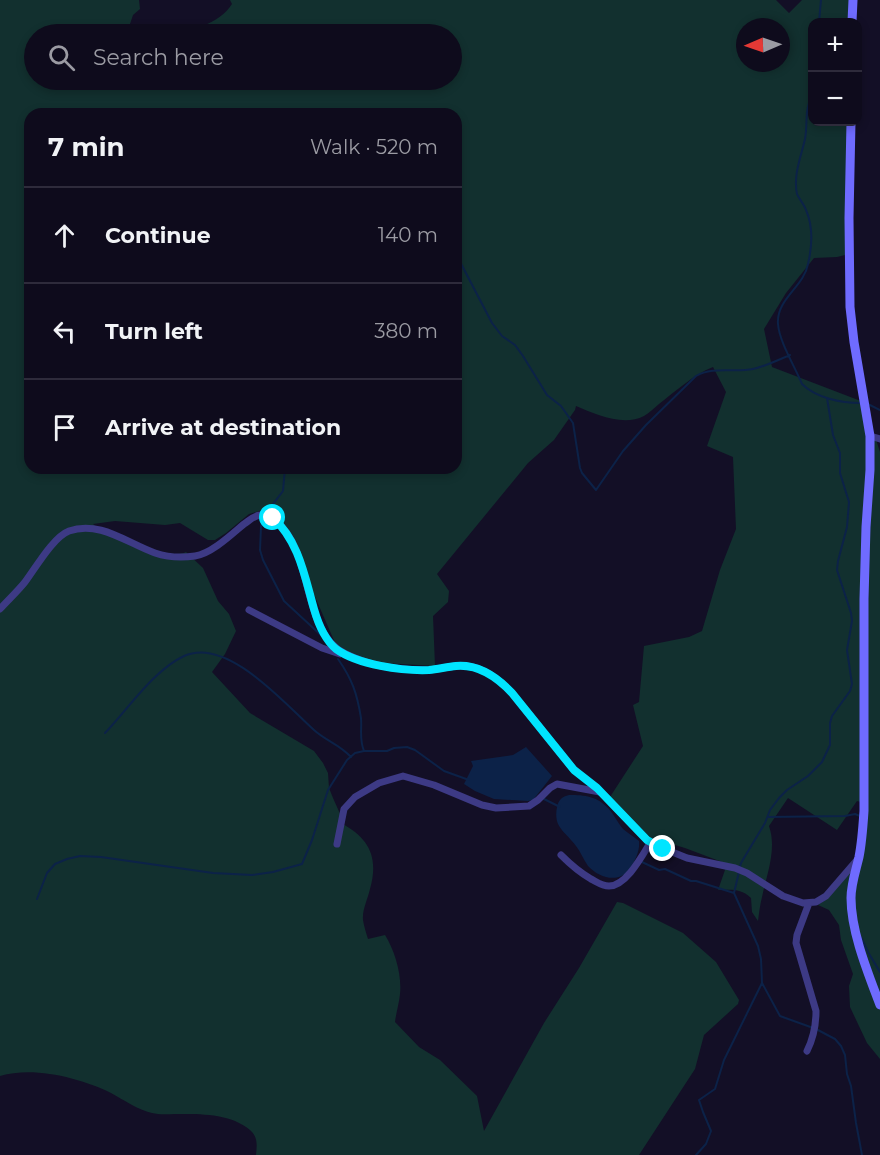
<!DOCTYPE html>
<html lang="en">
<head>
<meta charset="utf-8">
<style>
	:root { --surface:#0e0b1c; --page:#1c1929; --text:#f1f3f6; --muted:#9b9ba3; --line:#2e2b3b }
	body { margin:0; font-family:Montserrat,sans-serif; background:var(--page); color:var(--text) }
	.controls { position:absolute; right:18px; top:18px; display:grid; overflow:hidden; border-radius:12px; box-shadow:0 3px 9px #0003 }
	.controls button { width:54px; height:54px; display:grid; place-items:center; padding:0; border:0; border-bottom:2px solid var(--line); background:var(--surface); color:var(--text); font:30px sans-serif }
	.compass { position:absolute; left:736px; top:18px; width:54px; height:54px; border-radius:50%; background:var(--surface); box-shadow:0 3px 9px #0003; rotate:268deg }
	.stop { position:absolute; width:18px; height:18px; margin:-14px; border:4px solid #00e5ff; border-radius:50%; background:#fff }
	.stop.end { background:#00e5ff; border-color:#fff; box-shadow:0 2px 6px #0008 }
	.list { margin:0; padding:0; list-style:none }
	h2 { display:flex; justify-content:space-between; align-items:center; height:78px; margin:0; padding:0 24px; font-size:26px }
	h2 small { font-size:20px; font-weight:400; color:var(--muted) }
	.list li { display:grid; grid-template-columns:39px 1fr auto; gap:18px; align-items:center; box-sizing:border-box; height:96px; padding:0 24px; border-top:2px solid var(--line) }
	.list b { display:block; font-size:22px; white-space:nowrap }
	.list em { font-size:20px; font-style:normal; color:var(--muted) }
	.icon { flex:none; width:33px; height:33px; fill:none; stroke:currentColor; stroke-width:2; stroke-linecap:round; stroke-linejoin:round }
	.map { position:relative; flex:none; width:880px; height:1155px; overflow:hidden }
	.search { position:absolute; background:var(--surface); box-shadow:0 3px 9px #0003; left:24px; top:24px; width:438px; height:66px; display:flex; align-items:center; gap:15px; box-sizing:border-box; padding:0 21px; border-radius:33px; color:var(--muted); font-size:22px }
	.panel { position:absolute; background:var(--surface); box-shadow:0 3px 9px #0003; left:24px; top:108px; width:438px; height:366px; border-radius:18px }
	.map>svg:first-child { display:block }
	.green { fill:#12302f; fill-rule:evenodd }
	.water { fill:#0c2248 }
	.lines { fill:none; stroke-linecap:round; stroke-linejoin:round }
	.stream { stroke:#0c2248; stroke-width:2 }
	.street { stroke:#3d3a85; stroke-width:7 }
	.secondary { stroke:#6f6bff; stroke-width:9 }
	.route { stroke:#00e5ff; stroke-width:8 }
</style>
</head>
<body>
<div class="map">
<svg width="880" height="1155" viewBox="0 0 880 1155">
	<rect width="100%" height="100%" fill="#130f26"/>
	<path class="green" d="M 0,0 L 139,0 L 140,9 L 133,15 L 130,24 C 136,26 143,29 149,30 C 178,33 215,30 232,4 L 230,0 L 776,0 L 789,13 L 802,0 L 854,0 L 853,22 L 812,22 L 812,122 L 850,122 L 849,254 L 837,257 L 814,258 L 786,293 L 764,329 L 772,367 L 866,403 L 870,421 L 880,452 L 880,1059 L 867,1043 L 850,1007 L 849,986 L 853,974 L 841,940 L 839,925 L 829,910 L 818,905 L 831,895 L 838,880 L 857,861 L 868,816 L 868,804 L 857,801 L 837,830 L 788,798 L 769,826 C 777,849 767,874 762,897 C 760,905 759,913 758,921 L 752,912 L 751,898 C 740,888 732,890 718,890 L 725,870 L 722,862 L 685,848 L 651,838 L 610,797 L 643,746 L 633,705 L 639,702 L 644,646 L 689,637 L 702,631 L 720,570 L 736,529 L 733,457 L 707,446 L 726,392 L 713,367 C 693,375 676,391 659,404 C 654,408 649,413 644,416 C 623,427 595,414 576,406 L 575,410 L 554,440 L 528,463 L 437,574 L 449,591 L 448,602 L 433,616 L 435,666 L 383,663 L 339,652 L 277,509 L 267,509 L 249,514 L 226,533 L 215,540 L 208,540 L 180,523 L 165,525 L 115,521 L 93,524 C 98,528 103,532 109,535 C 125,542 170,560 186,552 L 203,568 L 218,601 L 229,614 L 236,631 L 225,654 L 212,672 L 250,713 L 314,751 L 323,763 L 328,773 L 329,788 L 333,798 L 341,816 L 341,823 C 369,838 379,857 370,889 C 368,898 362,910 363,920 C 364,926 366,933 368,939 L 385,935 C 395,951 402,975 400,994 C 399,1004 396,1013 395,1022 L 419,1047 L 440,1060 L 477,1096 L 484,1131 L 544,1023 L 579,968 L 617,902 L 623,903 L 683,933 L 716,962 L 739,1000 L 738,1004 L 704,1035 L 695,1069 L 639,1155 L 256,1155 C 257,1145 258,1137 250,1130 C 230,1113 199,1114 175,1114 C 168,1114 160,1115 152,1113 C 138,1110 124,1100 111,1093 C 80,1078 34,1066 0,1076 ZM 745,27 L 781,27 L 781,63 L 745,63 ZM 34,34 L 452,34 L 452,80 L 34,80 ZM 30,114 L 456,114 L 456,468 L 30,468 Z"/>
	<path class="water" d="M 526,747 L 552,776 L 533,800 L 528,801 L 494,799 L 475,791 L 464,784 L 473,766 L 471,761 L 513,755 Z
		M 569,795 C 585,795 597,796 609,809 C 614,815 618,823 623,829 C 628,833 634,837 639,841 C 640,850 636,859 631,867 C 621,884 600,879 588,866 C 583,859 581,852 576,846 C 565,831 553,828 557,807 C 559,799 562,797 569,795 Z"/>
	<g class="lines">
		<path class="stream" d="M 819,22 L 821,0
			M 812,95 C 804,112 808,122 805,139 C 801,157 793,175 797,194 C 799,199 804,204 806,210 C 813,226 812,247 808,264 C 804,287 776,299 778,324 C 779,341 795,367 802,384 C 816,398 841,403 861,403
			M 456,254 L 492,323 L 502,336 L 515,345 L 523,356 L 547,395 L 561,406 L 573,423 L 580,468 L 582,473 L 596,490 L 623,451 L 646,425 L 696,376 C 713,366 735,373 753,369 C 766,366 778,360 790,355
			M 868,404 L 880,410
			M 266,513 L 283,491 L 285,468
			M 264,517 L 261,526 L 260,550 L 263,560 L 284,601 L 324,638
			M 338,659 C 352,679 357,693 361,718 C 362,730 359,739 364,751
			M 105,733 C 128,709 154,670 184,656 C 227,636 285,704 314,730 C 326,741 339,744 351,757
			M 544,799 L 560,807
			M 768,817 L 845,816 L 855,814 L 860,816
			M 642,862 L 659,870 L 665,869 L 691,881 L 696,881 L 734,893
			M 740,867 L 741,863 L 765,823 L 770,810 L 779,798 L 787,790 L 808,776 L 822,762 L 830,745 L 830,723 L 832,716 L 850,691 L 852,684 L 847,650 L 852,621 L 851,613 L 837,570 L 838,561 L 847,527 L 849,502 L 840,473 L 840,453 L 833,435 L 827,398
			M 739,872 L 734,893 L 758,946 L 761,959 L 762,983 L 780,1016 L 816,1029 L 835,1039 L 841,1046 L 845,1055 L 847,1074 L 851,1086 L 856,1123 L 862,1155
			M 37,899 L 47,873 L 55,864 L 67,859 L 80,856 L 101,857 L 213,873 L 252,875 L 273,872 L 302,864 L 312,840 L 328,790 L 347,760 L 355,753 L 364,751 L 387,751 L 394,748 L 407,747 L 415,750 L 444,771 L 469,780
			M 861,937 L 868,952 L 880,972
			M 696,1155 L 706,1144 L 711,1131 L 703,1112 L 699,1100 L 715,1089 L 724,1060 L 762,983"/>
		<path class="street" d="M 870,436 L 880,439
			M 0,609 C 8,600 17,592 25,582 C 35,569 53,537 69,531 C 99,520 127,543 155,553 C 167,557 182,558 195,556 C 211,554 231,535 244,524 C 249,521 253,516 260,515 C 266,514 271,517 276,521 C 315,553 300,632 346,654 C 370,666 399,670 425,670 C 436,670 446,667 457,666 C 480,664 497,677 512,693 L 574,770 L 597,788 L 650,843 L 687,858 L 735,868 L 747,873 L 783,896 L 803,903 L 816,902 L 826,896 L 857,860
			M 249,610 L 322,648 L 340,654
			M 337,844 L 344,809 L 355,797 L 379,783 L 403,776 L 434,785 L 482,805 L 496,808 L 529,806 L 538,800 L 550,788 L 557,784 L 600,792
			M 561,855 C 571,865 579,872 591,879 C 597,882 602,886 609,886 C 626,886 642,856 650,843
			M 807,1051 C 813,1039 816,1025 816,1011 L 796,943 L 797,935 L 809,903"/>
		<path class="secondary" d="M 852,22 L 853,0
			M 851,122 L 849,218 L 850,307 L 854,342 L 870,436 L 870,470 L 866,527 L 864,599 L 864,811 C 863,826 862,842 859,857 C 856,870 851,884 851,898 C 851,932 868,973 880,1005"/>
	</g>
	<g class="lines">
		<path class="route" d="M 273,518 C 299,541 305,578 314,609 C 318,623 324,639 336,649 C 358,665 402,671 429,670 C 438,669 447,667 456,666 C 479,664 497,677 512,693 L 574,770 L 597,788 L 647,840 L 663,849"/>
	</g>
</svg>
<div class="controls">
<button>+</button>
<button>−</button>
</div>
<svg class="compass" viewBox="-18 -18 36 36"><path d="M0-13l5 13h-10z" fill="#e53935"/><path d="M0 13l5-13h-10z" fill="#9b9ba3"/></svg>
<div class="stop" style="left:273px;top:518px"></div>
<div class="stop end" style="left:663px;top:849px"></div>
<div class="search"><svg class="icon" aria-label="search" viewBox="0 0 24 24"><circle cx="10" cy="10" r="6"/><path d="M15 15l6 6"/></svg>Search here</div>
<section class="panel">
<h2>7 min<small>Walk · 520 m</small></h2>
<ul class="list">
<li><svg class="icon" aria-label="ahead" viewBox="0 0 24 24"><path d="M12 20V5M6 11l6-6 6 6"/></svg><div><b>Continue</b></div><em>140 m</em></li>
<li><svg class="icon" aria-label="left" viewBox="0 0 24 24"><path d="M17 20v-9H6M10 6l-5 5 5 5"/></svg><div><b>Turn left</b></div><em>380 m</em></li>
<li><svg class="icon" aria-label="arrive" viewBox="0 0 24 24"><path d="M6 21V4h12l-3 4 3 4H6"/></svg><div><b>Arrive at destination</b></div></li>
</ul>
</section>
</div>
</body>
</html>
